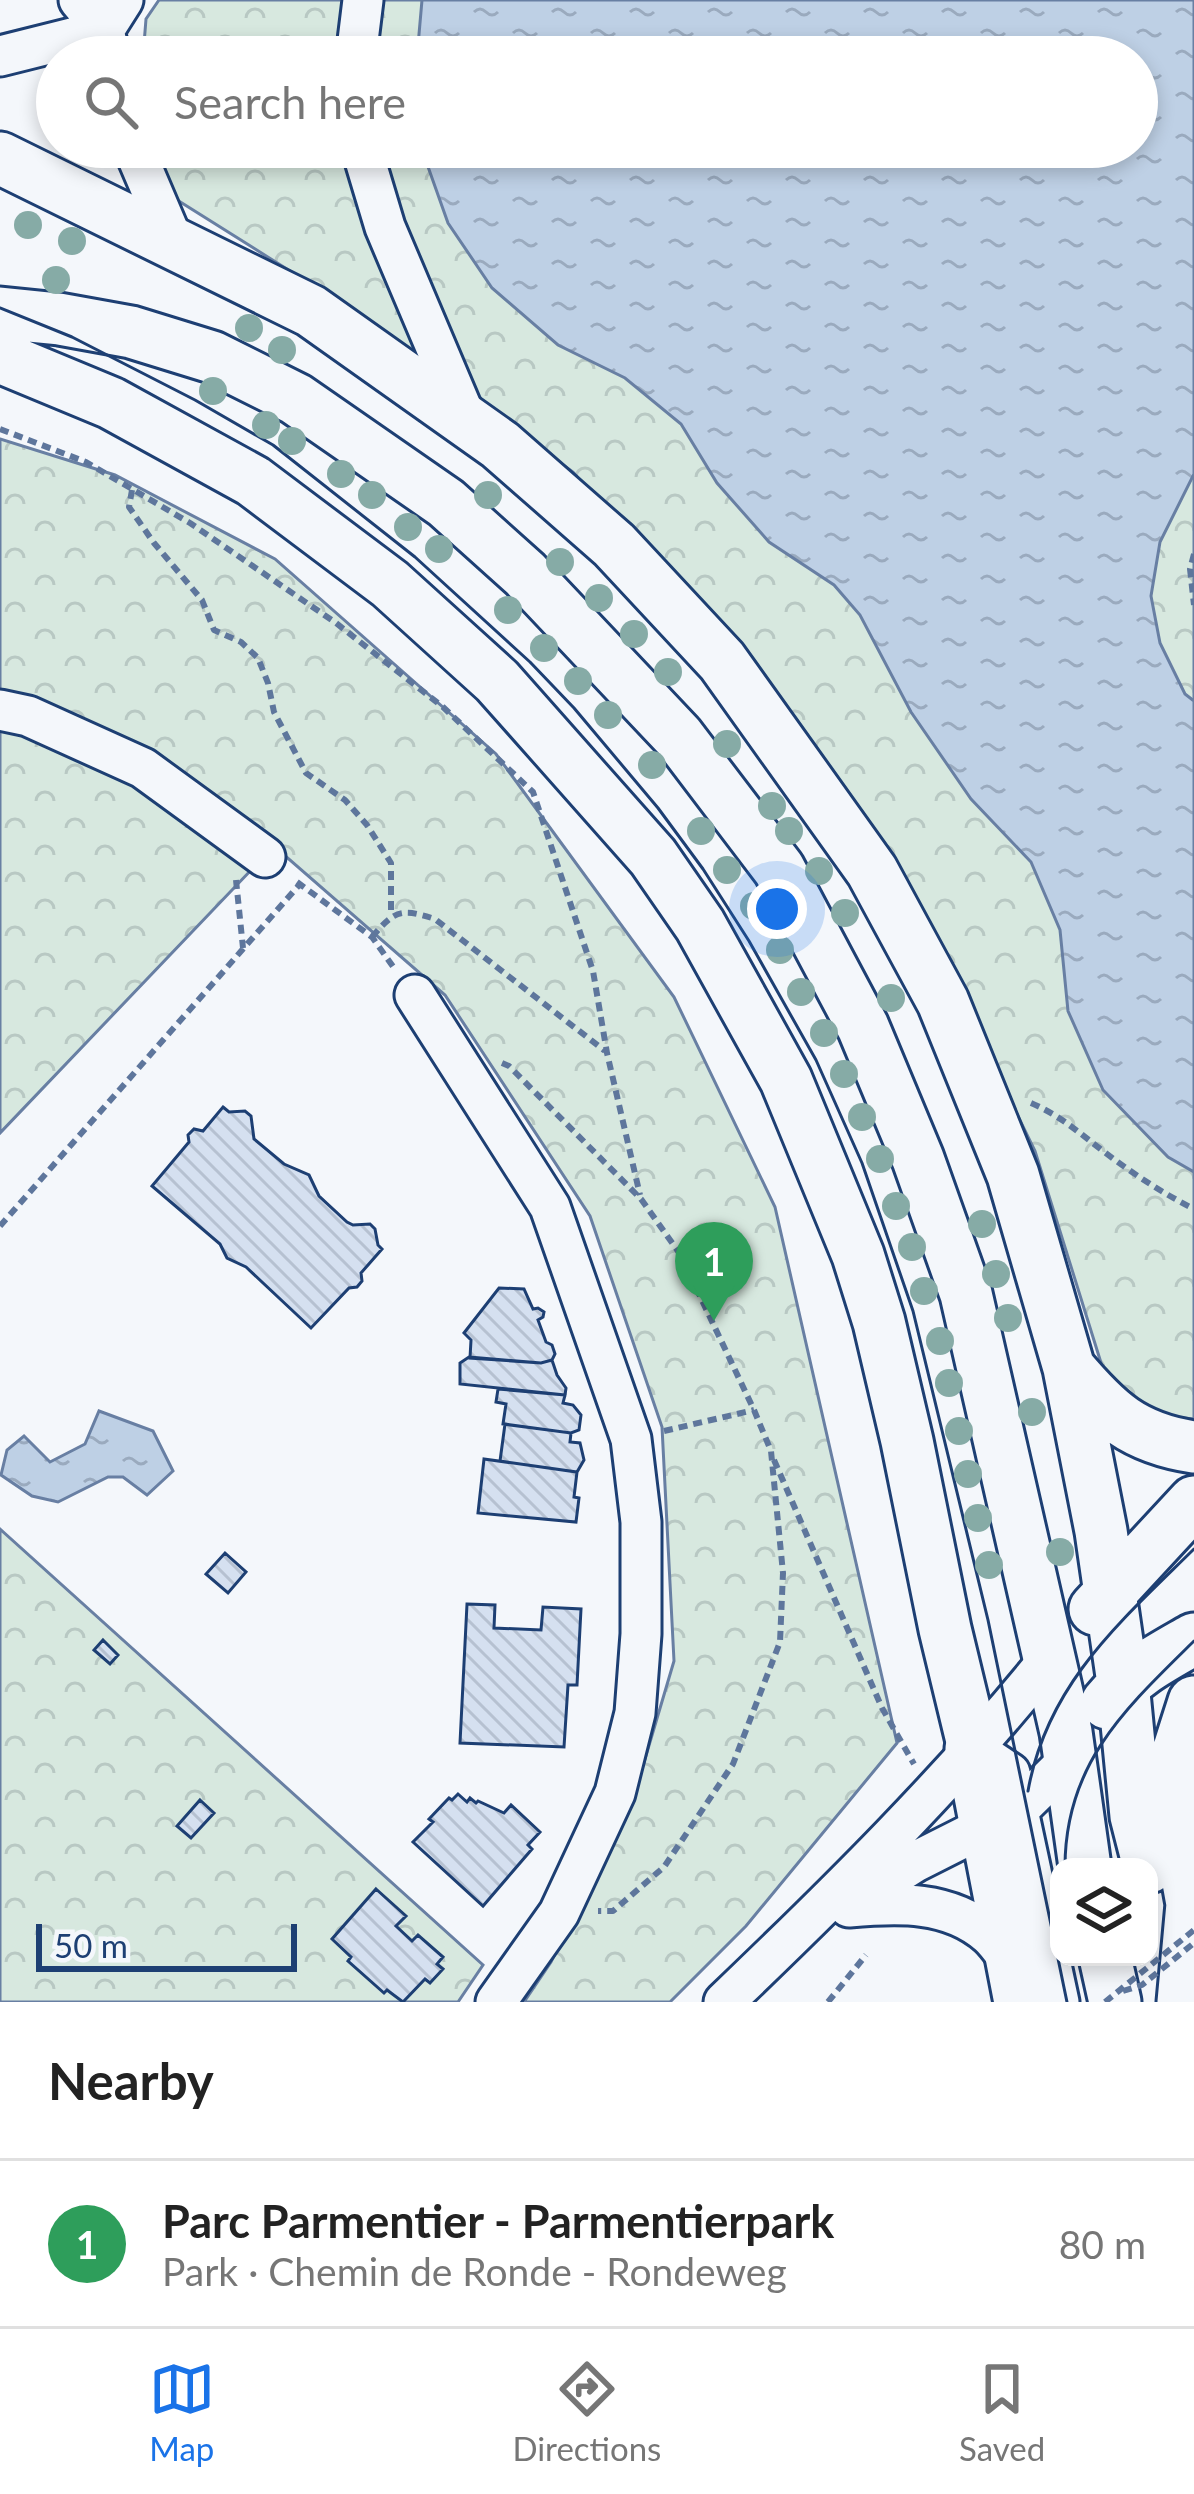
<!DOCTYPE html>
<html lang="en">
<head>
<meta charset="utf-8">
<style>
	:root { --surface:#fff; --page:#f6f6f6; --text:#222; --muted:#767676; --line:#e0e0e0; --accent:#1a73e8 }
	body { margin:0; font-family:Lato,sans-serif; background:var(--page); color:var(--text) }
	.controls { position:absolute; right:36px; bottom:36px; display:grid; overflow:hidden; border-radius:24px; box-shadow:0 6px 18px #0003 }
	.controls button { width:108px; height:108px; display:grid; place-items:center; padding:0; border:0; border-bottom:3px solid var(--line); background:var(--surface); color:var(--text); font:60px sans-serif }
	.scale { position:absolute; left:36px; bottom:30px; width:261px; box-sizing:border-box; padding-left:12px; border:6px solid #1d3f73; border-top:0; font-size:33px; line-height:42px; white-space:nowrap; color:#1d3f73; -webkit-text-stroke:9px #f4f7fb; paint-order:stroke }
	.you { position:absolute; left:777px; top:909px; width:42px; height:42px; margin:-30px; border:9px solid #fff; border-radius:50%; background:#1a73e8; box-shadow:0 0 0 18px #1a73e833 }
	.badge { display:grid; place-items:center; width:78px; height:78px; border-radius:50%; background:var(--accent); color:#fff; font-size:39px; font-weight:700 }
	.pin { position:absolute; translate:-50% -99px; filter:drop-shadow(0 3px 6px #0008) }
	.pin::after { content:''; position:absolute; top:63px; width:42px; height:36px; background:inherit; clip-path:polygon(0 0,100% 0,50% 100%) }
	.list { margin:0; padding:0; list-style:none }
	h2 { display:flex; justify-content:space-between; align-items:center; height:156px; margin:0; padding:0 48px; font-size:51px }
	h2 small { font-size:39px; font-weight:400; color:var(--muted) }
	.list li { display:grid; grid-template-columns:78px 1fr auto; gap:36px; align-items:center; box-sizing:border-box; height:168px; padding:0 48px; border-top:3px solid var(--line) }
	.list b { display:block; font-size:45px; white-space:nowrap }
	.list p { margin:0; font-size:39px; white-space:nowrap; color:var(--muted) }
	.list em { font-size:39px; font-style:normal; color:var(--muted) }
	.icon { flex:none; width:66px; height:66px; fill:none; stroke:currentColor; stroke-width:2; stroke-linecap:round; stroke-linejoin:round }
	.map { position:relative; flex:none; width:1194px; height:2002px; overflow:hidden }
	.search { position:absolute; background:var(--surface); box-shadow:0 6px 18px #0003; left:36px; right:36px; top:36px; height:132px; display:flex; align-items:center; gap:30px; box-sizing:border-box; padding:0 42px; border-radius:66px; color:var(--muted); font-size:45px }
	.sheet { height:324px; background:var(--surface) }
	nav { display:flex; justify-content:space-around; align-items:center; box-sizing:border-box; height:168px; border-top:3px solid var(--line); background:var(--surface); font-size:33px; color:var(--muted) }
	nav a { display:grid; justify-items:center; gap:6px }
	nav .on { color:var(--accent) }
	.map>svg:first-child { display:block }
	.park { fill:url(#park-crowns); stroke:#687fa3; stroke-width:3 }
	.water { fill:url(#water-ripples); stroke:#687fa3; stroke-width:3 }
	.building { fill:url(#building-back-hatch); stroke:#1d3f73; stroke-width:3 }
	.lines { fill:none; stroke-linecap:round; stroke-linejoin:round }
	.minor-casing { stroke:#1d3f73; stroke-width:45 }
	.major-casing { stroke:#1d3f73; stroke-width:57 }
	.highway-casing { stroke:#1d3f73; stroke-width:63 }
	.path { stroke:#5e769c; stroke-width:6; stroke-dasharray:9 6; stroke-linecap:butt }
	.minor { stroke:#f4f7fb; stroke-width:39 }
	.major { stroke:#f4f7fb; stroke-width:51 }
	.highway { stroke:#f4f7fb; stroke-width:57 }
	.tram { stroke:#1d3f73; stroke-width:3 }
	.path-bridge { stroke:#5e769c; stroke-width:6; stroke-dasharray:9 6; stroke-linecap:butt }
	.tree { fill:#86aba6 }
</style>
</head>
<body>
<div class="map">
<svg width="1194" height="2002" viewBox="0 0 1194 2002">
	<defs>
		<pattern id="park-crowns" width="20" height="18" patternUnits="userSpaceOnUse" patternTransform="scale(3)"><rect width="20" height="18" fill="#d7e8df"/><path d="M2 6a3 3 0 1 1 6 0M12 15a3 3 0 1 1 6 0" fill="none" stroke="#b8c8c3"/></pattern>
		<pattern id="water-ripples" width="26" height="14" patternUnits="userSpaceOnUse" patternTransform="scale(3)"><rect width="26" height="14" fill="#bed0e5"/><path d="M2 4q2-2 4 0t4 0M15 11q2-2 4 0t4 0" fill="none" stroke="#9aaabe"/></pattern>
		<pattern id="building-back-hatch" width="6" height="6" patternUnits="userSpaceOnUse" patternTransform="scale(3)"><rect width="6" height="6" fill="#d5e0f0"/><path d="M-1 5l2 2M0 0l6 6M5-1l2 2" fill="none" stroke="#b6c1d1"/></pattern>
	</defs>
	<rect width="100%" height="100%" fill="#f4f7fb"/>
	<path class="park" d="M 159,0 L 1194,0 L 1194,1419 C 1155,1417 1123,1399 1102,1366 L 1035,1151 L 943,963 L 775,695 L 573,472 L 352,310 L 174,198 L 156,147 L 1137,147 L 1137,57 L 143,57 L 146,19 Z
		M 0,439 L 115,475 L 275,559 L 496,754 L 674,997 L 775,1207 L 897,1743 L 746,1926 L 670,2002 L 524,2002 L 551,1962 L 637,1786 L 674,1661 L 662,1427 L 590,1216 L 445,995 L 274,846 L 0,1133 Z
		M 0,1529 L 483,1965 L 458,2002 L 0,2002 Z"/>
	<path class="water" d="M 422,0 L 1194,0 L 1194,474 L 1160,542 L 1151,596 L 1160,643 L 1185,694 L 1194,701 L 1194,1172 L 1168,1157 L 1103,1090 L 1068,1011 L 1060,930 L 1031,862 L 971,799 L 911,712 L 860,615 L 834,585 L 769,542 L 717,483 L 681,424 L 625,378 L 558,345 L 492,288 L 448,223 L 421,147 L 1137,147 L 1137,57 L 417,57 Z
		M 99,1411 L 153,1431 L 173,1471 L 147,1495 L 123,1477 L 108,1477 L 58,1502 L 32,1496 L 1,1475 L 7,1450 L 24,1436 L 50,1462 L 85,1444 Z"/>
	<path class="building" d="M 223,1107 L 229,1112 L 245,1111 L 251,1116 L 254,1139 L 284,1164 L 309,1175 L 319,1196 L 347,1222 L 353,1225 L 370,1224 L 375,1229 L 378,1245 L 382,1249 L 361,1273 L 362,1281 L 357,1287 L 349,1288 L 311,1328 L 246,1267 L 227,1258 L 220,1244 L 152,1186 L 189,1142 L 188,1135 L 194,1129 L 203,1131 Z
		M 499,1288 L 524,1289 L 533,1309 L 538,1308 L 544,1312 L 543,1317 L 538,1320 L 546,1342 L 552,1345 L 555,1354 L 552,1360 L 541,1363 L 470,1358 L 471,1340 L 464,1333 Z
		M 469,1357 L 541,1363 L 552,1360 L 557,1375 L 566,1388 L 565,1395 L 460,1384 L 460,1363 Z
		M 498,1389 L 565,1395 L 563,1403 L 573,1405 L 581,1415 L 579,1430 L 571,1433 L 503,1424 L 506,1404 L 496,1402 Z
		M 505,1424 L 571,1433 L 570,1442 L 580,1443 L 584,1460 L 577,1472 L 500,1461 Z
		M 484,1459 L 577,1472 L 574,1497 L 579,1498 L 576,1522 L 478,1513 Z
		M 225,1553 L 246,1572 L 228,1593 L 206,1574 Z
		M 467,1604 L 495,1605 L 494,1628 L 541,1630 L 543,1607 L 581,1609 L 577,1685 L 568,1685 L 564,1747 L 460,1743 Z
		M 103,1640 L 118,1655 L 110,1664 L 94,1650 Z
		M 458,1794 L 467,1802 L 470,1798 L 476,1803 L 478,1801 L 504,1813 L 511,1805 L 540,1832 L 528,1845 L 532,1849 L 483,1906 L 413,1842 L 433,1822 L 429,1819 L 449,1798 L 452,1800 Z
		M 200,1800 L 214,1813 L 191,1838 L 177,1826 Z
		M 376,1889 L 406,1916 L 396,1926 L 412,1941 L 418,1935 L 443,1957 L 437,1964 L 443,1969 L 430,1983 L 425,1979 L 403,2002 L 387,1990 L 384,1993 L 348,1961 L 351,1957 L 332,1939 Z"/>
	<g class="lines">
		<defs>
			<path id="minor" d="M 79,0 L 104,30 L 110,57
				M 0,56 L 104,30 L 123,0
				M 356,57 L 363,0
				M 133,147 L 173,241
				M 361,147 L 385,227 L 468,423
				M 0,710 L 28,716 L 143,768 L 265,857
				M 415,995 L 550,1207 L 631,1439 L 641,1522 L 641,1634 L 635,1713 L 615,1793 L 559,1913 L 496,2002
				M 974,1749 L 1010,1773 L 1059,2002
				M 847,1905 L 915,1862 L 1018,1810 L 1070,1759
				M 849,1907 C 897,1903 949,1900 989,1935 C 998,1943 1006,1956 1014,1966
				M 724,2002 C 838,1893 951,1781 1050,1658"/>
			<path id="major" d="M 0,158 L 311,311 L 500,445 L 614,545 L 722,661 L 872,871 L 943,1002 L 1013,1175 L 1069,1368 L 1101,1531 L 1123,1683 L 1136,1816 L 1149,1867
				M 0,313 L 59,319 L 131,332 L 212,357 L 296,399 L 446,503 L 525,574 L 678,736 L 779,869 L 863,1027 L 918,1159 L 966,1294 L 1066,1732 L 1085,1867
				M 0,357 L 111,403 L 253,481 L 390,584 L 497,681 L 653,857 L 700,925 L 786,1080 L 858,1255 L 879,1322 L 907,1441 L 945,1629 L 974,1749
				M 1069,1368 C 1107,1413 1133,1438 1194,1447
				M 1095,1609 L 1194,1502
				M 1107,1703 C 1131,1673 1161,1658 1194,1639
				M 1105,1957 L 1115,2002
				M 1183,2002 L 1192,1904 L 1172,1793 L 1177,1755 L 1194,1702"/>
			<path id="highway" d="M 974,1749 L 1023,2002"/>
		</defs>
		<use href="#minor" class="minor-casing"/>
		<use href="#major" class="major-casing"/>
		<use href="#highway" class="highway-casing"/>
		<path class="path" d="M 0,429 L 86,462 L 190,523 L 336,623 L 443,707 L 533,792 L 593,971 L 607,1053 L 640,1195
			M 132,490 L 129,507 L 154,543 L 202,600 L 214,630 L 241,642 L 258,658 L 268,683 L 274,712 L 306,773 L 345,800 L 367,825 L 391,863 L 391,915
			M 1194,554 L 1190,569 L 1194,605
			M 236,880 L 243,948
			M 297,882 L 372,937 L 394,968
			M 372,937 C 395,910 401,908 435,919 L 605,1051
			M 502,1063 L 509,1066 L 641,1199 L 680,1254 L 754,1410 L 771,1451 L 783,1573 L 780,1642 L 733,1764 L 664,1867 L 613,1911 L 598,1911
			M 1031,1103 C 1061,1116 1078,1132 1103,1151 C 1132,1173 1162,1193 1194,1209
			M 0,1226 L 300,884
			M 664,1431 L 754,1410
			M 774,1460 L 882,1708 L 914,1764
			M 828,2002 L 866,1955"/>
		<use href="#minor" class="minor"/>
		<use href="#major" class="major"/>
		<use href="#highway" class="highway"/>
		<path class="tram" d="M 0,308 L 72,337 L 195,400 L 273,445 L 415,557 L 530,662 L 574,708 L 658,808 L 703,869 L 749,941 L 816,1060 L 862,1163 L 913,1311 L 988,1620 L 1067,2002
			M 1028,1791 C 1047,1684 1120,1622 1194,1549
			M 1065,1867 C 1065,1763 1126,1708 1194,1641"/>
		<path class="path-bridge" d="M 1123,1991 L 1142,1985 L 1194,1943
			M 1105,2002 L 1194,1930"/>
	</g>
	<g class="tree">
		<circle cx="28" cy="225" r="14"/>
		<circle cx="72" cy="241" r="14"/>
		<circle cx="56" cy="280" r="14"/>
		<circle cx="249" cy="328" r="14"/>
		<circle cx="282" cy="350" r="14"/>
		<circle cx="213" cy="391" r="14"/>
		<circle cx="266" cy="425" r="14"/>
		<circle cx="292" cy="441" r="14"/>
		<circle cx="341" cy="474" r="14"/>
		<circle cx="372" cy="495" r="14"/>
		<circle cx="488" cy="495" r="14"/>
		<circle cx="408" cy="527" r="14"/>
		<circle cx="439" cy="549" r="14"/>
		<circle cx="560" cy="562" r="14"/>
		<circle cx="599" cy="598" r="14"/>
		<circle cx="508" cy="610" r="14"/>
		<circle cx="634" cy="634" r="14"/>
		<circle cx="544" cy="648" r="14"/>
		<circle cx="668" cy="672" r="14"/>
		<circle cx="578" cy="681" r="14"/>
		<circle cx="608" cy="715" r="14"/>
		<circle cx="727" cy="744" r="14"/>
		<circle cx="652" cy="765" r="14"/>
		<circle cx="772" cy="806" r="14"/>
		<circle cx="701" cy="831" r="14"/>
		<circle cx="789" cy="831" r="14"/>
		<circle cx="727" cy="870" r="14"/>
		<circle cx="819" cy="871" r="14"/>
		<circle cx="754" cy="906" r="14"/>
		<circle cx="845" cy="913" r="14"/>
		<circle cx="780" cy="950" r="14"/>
		<circle cx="801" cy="992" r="14"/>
		<circle cx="891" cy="998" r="14"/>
		<circle cx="824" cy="1033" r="14"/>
		<circle cx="844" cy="1074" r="14"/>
		<circle cx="862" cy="1117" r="14"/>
		<circle cx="880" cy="1159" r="14"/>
		<circle cx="896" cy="1206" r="14"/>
		<circle cx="982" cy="1224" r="14"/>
		<circle cx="912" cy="1247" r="14"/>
		<circle cx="996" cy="1274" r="14"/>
		<circle cx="924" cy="1291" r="14"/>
		<circle cx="1008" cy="1318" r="14"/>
		<circle cx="940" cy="1341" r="14"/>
		<circle cx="949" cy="1383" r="14"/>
		<circle cx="1032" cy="1412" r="14"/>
		<circle cx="959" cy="1431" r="14"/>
		<circle cx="968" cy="1474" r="14"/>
		<circle cx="978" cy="1518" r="14"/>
		<circle cx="1060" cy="1552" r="14"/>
		<circle cx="989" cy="1565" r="14"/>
	</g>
</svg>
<div class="controls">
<button><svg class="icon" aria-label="layers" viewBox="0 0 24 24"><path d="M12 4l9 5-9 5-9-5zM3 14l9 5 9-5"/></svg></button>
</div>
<div class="scale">50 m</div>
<div class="you"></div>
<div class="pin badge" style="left:714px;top:1321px;background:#2e9e5b">1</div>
<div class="search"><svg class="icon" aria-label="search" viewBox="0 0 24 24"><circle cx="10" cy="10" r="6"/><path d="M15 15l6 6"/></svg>Search here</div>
</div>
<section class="sheet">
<h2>Nearby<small></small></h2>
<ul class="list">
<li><span class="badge" style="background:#2e9e5b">1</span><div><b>Parc Parmentier - Parmentierpark</b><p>Park · Chemin de Ronde - Rondeweg</p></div><em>80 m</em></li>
</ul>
</section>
<nav>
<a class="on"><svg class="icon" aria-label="map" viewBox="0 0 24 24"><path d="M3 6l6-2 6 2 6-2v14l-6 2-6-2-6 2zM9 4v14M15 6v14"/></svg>Map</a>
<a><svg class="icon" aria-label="directions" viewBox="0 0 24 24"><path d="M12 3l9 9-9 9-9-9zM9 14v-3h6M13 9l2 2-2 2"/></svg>Directions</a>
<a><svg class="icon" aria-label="saved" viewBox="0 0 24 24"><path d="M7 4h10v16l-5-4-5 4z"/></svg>Saved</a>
</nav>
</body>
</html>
